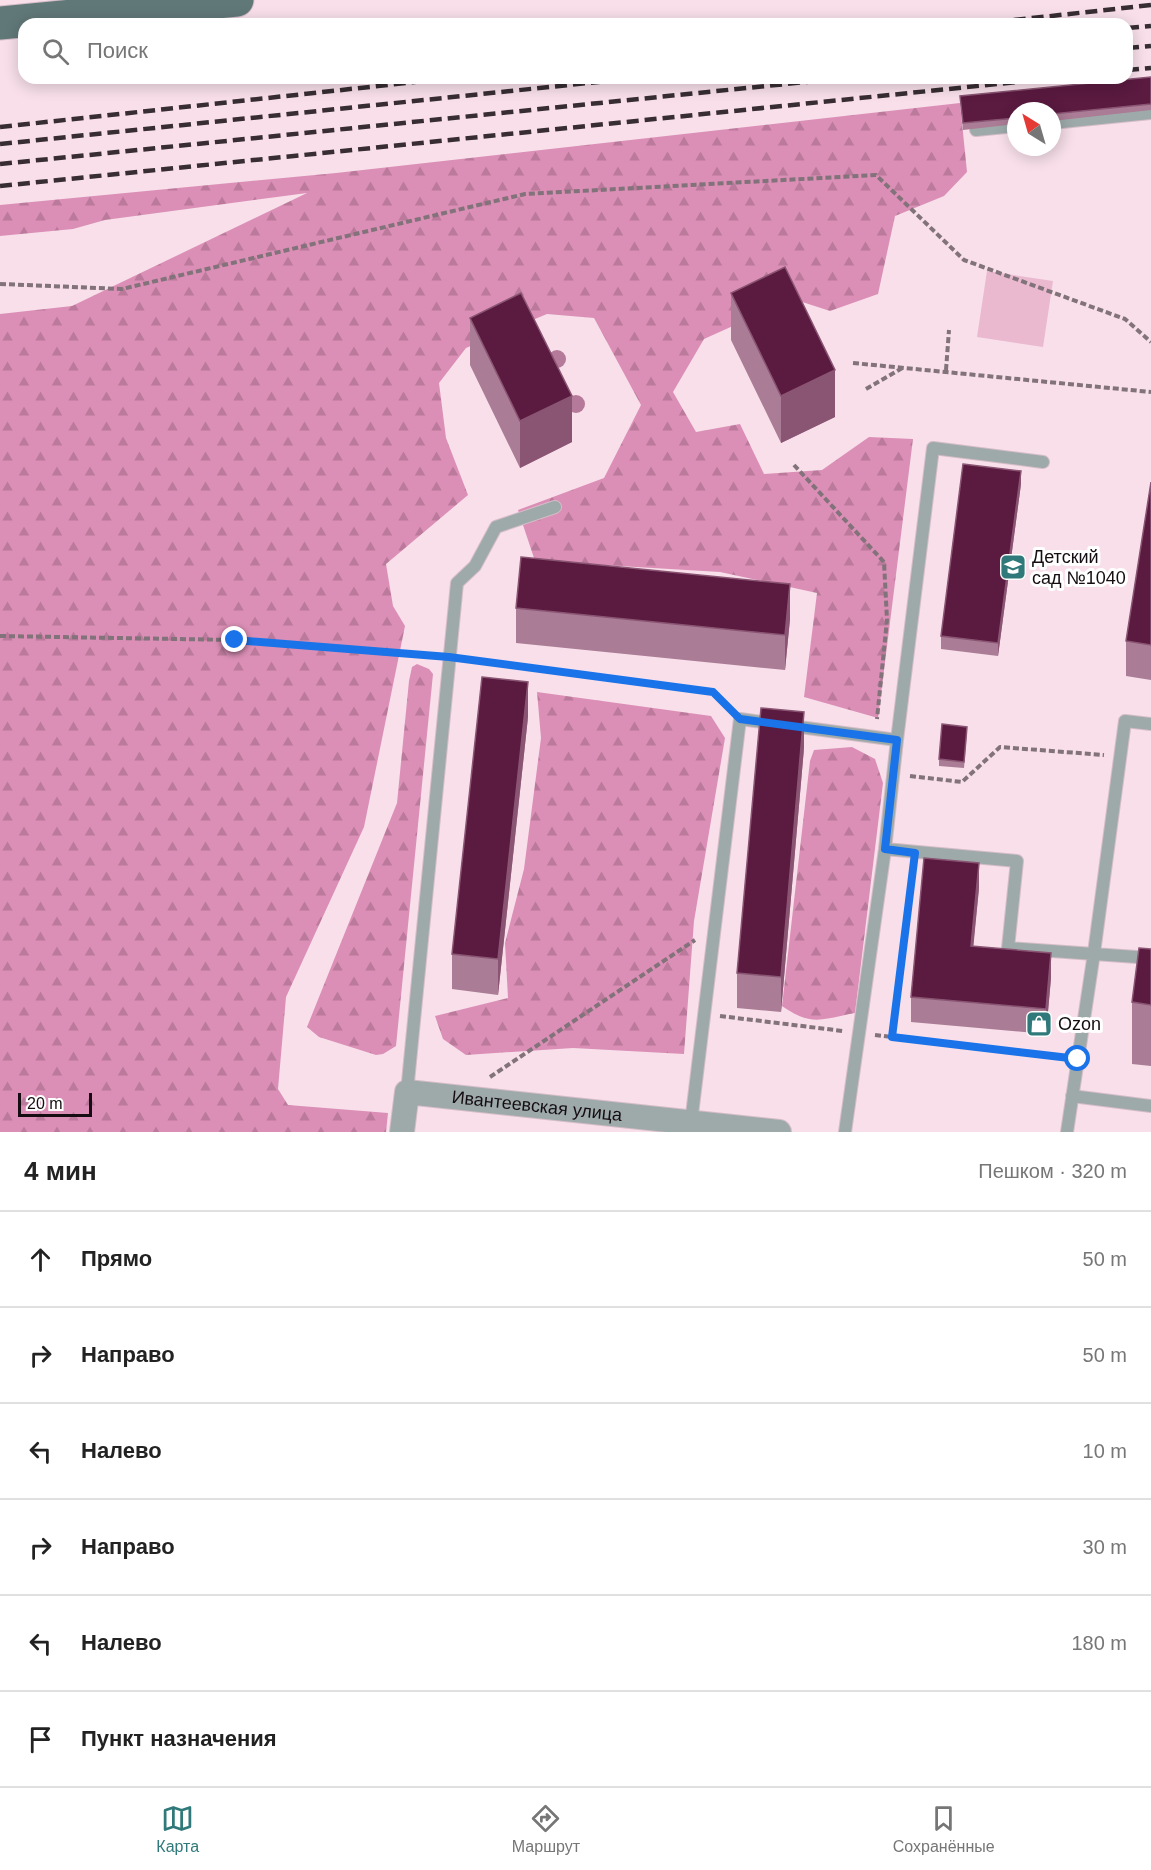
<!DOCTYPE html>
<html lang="ru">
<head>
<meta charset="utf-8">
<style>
	:root { --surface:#fff; --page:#f6f6f6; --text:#222; --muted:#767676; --line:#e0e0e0; --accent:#30797a }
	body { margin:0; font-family:Arial,sans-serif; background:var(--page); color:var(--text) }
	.compass { position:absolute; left:1007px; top:102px; width:54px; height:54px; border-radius:50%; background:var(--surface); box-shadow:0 3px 15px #0003; rotate:323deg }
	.scale { position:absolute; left:18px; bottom:15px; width:74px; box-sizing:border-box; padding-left:6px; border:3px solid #150d11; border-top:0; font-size:16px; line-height:21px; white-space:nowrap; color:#150d11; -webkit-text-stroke:4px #fff; paint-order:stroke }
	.stop { position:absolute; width:18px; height:18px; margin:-14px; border:4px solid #1a73e8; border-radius:50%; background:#fff }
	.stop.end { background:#1a73e8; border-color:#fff; box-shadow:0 2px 6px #0008 }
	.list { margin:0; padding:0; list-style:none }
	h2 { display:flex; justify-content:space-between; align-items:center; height:78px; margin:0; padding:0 24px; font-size:26px }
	h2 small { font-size:20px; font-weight:400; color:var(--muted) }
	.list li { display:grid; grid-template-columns:39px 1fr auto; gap:18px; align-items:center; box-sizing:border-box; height:96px; padding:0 24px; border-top:2px solid var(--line) }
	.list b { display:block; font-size:22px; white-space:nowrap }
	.list em { font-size:20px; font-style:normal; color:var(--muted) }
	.icon { flex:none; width:33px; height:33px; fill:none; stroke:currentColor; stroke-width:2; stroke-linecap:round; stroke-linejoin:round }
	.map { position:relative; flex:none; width:1151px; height:1132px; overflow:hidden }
	.search { position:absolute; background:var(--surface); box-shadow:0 3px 15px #0003; left:18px; right:18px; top:18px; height:66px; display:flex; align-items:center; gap:15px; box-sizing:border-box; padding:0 21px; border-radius:18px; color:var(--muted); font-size:22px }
	.sheet { height:654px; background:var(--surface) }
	nav { display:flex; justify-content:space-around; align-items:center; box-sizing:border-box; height:84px; border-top:2px solid var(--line); background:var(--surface); font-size:16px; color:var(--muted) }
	nav a { display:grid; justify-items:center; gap:3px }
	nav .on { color:var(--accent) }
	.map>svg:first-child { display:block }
	.green { fill:#eab9d0 }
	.forest { fill:url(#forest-firs) }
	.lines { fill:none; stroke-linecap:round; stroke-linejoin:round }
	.service-casing { stroke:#d4bdc7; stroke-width:14 }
	.minor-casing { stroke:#d4bdc7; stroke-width:26 }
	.primary-casing { stroke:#d4bdc7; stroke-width:35 }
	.path { stroke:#827279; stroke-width:4; stroke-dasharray:6 3; stroke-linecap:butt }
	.service { stroke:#9eaaaa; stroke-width:12 }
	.minor { stroke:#9eaaaa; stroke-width:24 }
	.primary { stroke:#617878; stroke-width:33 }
	.rail { stroke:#372d32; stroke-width:4.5; stroke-dasharray:12 6; stroke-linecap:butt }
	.tree { fill:#b5799a }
	.wall { fill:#aa7c95 }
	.shaded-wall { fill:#8a5573 }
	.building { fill:#5b1a40; stroke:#8a5573; stroke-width:1.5 }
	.route { stroke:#1a73e8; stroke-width:8 }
	.labels { text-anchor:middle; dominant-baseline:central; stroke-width:6; stroke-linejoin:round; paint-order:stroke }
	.poi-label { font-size:18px; fill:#150d11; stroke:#fff; text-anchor:start }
	.street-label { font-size:18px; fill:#150d11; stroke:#fff }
</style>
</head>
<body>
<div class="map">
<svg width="1151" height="1132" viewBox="0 0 1151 1132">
	<defs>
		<pattern id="forest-firs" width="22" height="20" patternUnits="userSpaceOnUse" patternTransform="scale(1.5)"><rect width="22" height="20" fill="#db8fb6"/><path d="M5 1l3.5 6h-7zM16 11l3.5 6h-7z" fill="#bb7a9b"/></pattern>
	</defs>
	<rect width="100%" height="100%" fill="#f8dfea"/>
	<path class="green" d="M 987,271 L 1053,281 L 1043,347 L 977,337 Z"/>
	<path class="forest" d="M 960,103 L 967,172 L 944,196 L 895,216 L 878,294 L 830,311 L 793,299 L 704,339 L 673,392 L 696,432 L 740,424 L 764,474 L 822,470 L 869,437 L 913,439 L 878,718 L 804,697 L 817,593 L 720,572 L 535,561 L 518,510 L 604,478 L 641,405 L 594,318 L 547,314 L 466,348 L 439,383 L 446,438 L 468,495 L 386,564 L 393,606 L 405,626 L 364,827 L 286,997 L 278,1089 L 288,1105 L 388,1113 L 386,1132 L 0,1132 L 0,314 L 72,306 L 307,193 L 105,220 L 73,229 L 0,236 L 0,205 L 336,173 Z
		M 417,664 L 429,669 L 433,674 L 396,1046 L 383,1054 L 376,1055 L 319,1037 L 307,1027 L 397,803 L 409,681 L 412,667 Z
		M 537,692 L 711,716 L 725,738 L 694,921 L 684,1054 L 573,1048 L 466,1055 L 443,1039 L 435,1016 L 508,998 L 505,943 L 524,869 L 541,738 Z
		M 852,747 L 875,759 L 883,783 L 855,1013 C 822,1019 812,1027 782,1006 L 810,761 L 814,750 Z"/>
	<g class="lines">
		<defs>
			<path id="service" d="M 1052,123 L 1151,113
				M 976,130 L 1016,126
				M 897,740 L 933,448 L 1043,462
				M 885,849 L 1017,861 L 1008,948 L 1151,958
				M 407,1092 L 457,583 L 475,566 L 496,527 L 555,507
				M 1072,1096 L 1151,1106
				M 691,1123 L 740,719 L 897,740 L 885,849 L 845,1132
				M 1067,1132 L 1094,953 L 1125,721 L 1151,724"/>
			<g id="minor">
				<path id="s1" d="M 402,1132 L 407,1092 L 779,1132"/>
			</g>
			<path id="primary" d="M 0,23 L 237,0"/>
		</defs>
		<use href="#service" class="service-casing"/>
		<use href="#minor" class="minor-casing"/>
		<use href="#primary" class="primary-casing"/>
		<path class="path" d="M 0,284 L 122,289 L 525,194 L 876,175 L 964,260 L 1125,319 L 1151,342
			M 853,363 L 1151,392
			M 946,370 L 949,330
			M 866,389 L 904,367
			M 794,465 L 884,562 L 887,620 L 877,719
			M 0,636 L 235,640 L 432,656
			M 466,660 L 713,692 L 729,708
			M 910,776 L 962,782 L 1000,747 L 1104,755
			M 913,870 L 892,1037 L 1060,1057
			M 720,1016 L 843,1031
			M 875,1035 L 892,1037
			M 490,1077 L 695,940"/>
		<use href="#service" class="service"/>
		<use href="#minor" class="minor"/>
		<use href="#primary" class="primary"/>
		<path class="rail" d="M 978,24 L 1151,5
			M 1127,28 L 1151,26
			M 1127,48 L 1151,46
			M 1127,70 L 1151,68
			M 0,127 L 452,78
			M 0,144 L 636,78
			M 0,164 L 845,78
			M 0,186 L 1056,78"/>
	</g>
	<g class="tree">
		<circle cx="557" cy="359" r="9"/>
		<circle cx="576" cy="404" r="9"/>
	</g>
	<path class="wall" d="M 1151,77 L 1151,110 L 1052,121 L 1052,111 L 1016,111 L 1016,124 L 963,130 L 960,96 Z
		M 731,293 L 835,417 L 781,443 L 731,340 Z
		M 470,318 L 572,442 L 520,468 L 470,365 Z
		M 1151,482 L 1151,680 L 1126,676 L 1126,641 Z
		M 1021,484 L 998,656 L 941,649 L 941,636 Z
		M 516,608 L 790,619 L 785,670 L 516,643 Z
		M 528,717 L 498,995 L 452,989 L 452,954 Z
		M 967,733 L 964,768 L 939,766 L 939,759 Z
		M 804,748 L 781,1012 L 737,1008 L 737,973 Z
		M 979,888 L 973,946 L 1051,978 L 1046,1034 L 911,1022 L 911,997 Z
		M 1151,949 L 1151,1066 L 1132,1064 L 1132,1002 Z"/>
	<path class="shaded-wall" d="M 835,370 L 835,417 L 781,443 L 781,396 Z
		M 572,396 L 572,442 L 520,468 L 520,421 Z
		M 1021,471 L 1021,484 L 998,656 L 998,643 Z
		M 790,584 L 790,619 L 785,670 L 785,635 Z
		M 528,682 L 528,717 L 498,995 L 498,959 Z
		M 804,712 L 804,748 L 781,1012 L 781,977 Z
		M 979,863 L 979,888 L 971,971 L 971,946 Z
		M 1051,953 L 1051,978 L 1046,1034 L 1046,1009 Z"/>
	<path class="building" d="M 1151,77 L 1151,104 L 1052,114 L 1052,111 L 1016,111 L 1016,118 L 963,123 L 960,96 Z
		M 785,267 L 835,370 L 781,396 L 731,293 Z
		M 521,293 L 572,396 L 520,421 L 470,318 Z
		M 963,464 L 1021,471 L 998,643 L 941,636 Z
		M 1151,482 L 1151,645 L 1126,641 Z
		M 521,557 L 790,584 L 785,635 L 516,608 Z
		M 482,677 L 528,682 L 498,959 L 452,954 Z
		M 761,708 L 804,712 L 781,977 L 737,973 Z
		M 942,724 L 967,727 L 964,762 L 939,759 Z
		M 924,858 L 979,863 L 971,946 L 1051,953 L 1046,1009 L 911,997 Z
		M 1139,948 L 1151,949 L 1151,1005 L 1132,1002 Z"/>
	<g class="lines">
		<path class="route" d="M 235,640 L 449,657 L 713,692 L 740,719 L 897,740 L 885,849 L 915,853 L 892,1037 L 1078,1059"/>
	</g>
	<defs>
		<symbol id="school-square" viewBox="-11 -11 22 22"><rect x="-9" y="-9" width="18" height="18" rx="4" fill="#30797a" stroke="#fff"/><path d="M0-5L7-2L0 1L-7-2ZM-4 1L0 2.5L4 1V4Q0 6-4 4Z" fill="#fff"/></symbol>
		<symbol id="shop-square" viewBox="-11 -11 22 22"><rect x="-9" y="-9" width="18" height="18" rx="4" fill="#30797a" stroke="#fff"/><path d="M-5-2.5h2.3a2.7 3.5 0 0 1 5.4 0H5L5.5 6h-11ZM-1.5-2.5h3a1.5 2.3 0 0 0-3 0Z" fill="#fff"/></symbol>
	</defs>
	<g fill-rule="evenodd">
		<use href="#school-square" x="998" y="552" width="30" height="30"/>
		<use href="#shop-square" x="1024" y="1009" width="30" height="30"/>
	</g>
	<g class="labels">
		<g class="poi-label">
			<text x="1032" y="557">Детский<tspan x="1032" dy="21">сад №1040</tspan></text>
			<text x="1058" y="1024">Ozon</text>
		</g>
		<g class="street-label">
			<text stroke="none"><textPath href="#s1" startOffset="171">Ивантеевская улица</textPath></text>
		</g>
	</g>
</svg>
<svg class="compass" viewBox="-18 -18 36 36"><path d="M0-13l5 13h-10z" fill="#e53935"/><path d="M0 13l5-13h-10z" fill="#767676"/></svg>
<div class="scale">20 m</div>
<div class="stop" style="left:1078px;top:1059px"></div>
<div class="stop end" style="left:235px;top:640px"></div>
<div class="search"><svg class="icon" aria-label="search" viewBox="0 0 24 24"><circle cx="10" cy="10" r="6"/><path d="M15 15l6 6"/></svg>Поиск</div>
</div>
<section class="sheet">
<h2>4 мин<small>Пешком · 320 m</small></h2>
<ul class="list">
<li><svg class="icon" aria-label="ahead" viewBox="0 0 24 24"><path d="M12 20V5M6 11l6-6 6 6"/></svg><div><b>Прямо</b></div><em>50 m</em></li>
<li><svg class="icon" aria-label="right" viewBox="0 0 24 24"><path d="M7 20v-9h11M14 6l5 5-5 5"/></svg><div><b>Направо</b></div><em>50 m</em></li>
<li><svg class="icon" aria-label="left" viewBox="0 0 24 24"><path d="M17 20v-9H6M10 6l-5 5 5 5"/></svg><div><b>Налево</b></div><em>10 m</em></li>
<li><svg class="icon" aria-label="right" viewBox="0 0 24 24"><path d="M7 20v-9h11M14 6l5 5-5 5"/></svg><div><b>Направо</b></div><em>30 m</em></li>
<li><svg class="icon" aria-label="left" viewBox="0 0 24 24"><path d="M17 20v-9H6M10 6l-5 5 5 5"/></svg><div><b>Налево</b></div><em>180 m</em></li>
<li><svg class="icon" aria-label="arrive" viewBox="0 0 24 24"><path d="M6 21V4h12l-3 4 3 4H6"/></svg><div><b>Пункт назначения</b></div></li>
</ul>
</section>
<nav>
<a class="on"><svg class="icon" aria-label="map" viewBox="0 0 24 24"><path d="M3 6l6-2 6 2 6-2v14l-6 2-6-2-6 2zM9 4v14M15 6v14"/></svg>Карта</a>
<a><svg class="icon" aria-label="directions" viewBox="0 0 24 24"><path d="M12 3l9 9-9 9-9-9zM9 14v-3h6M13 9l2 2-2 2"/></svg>Маршрут</a>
<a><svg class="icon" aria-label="saved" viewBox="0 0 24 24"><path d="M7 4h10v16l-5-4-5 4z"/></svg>Сохранённые</a>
</nav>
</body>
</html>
